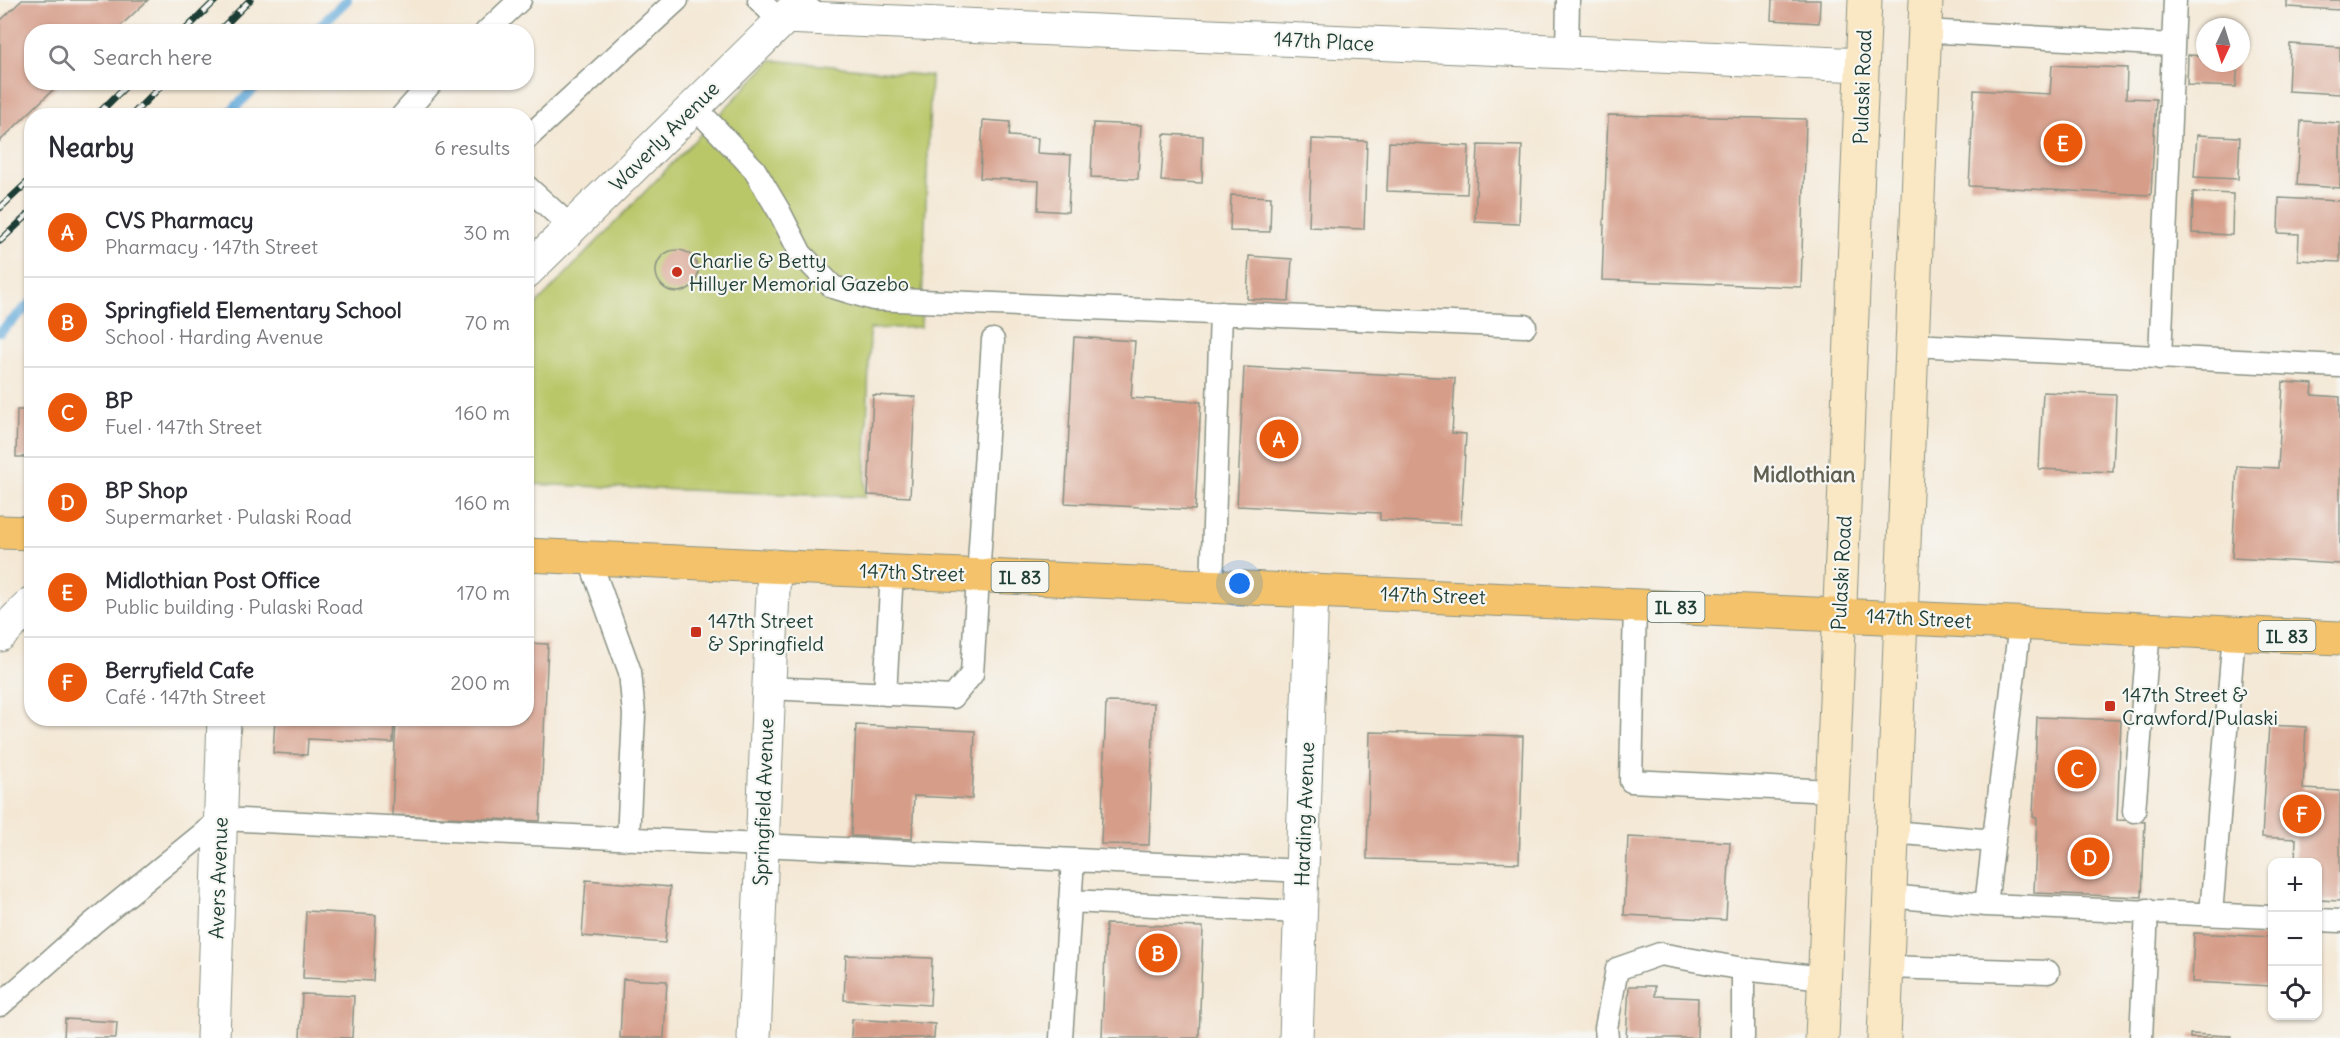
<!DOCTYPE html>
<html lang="en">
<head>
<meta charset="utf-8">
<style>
	:root { --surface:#fff; --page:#f2f2f3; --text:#2b2b33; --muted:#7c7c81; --line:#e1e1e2; --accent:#ea580c }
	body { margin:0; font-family:Delius,sans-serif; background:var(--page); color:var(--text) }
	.controls { position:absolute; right:18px; bottom:18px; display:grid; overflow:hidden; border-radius:12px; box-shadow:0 2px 4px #0004 }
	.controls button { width:54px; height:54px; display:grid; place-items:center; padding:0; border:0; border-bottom:2px solid var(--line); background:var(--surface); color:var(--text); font:30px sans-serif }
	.compass { position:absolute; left:2196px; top:18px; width:54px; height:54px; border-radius:50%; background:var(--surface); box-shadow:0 2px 4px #0004; rotate:184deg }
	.you { position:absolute; left:1240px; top:584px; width:21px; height:21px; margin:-15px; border:4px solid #fff; border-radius:50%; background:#1a73e8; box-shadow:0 0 0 9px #1a73e833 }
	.badge { display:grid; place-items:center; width:39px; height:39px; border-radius:50%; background:var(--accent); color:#fff; font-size:20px; font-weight:700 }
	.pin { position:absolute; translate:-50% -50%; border:3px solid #fff; box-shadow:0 2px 6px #0006 }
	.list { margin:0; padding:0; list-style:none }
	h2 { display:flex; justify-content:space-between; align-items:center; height:78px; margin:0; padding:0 24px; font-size:26px }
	h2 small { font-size:20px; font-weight:400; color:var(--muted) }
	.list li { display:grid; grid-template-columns:39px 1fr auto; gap:18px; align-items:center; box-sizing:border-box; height:90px; padding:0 24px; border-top:2px solid var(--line) }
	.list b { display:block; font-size:22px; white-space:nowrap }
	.list p { margin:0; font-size:20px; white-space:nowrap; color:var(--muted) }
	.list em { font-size:20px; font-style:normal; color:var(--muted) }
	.icon { flex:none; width:33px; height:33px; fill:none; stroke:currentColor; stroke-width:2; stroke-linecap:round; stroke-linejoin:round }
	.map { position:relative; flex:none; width:2340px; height:1038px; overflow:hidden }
	.search { position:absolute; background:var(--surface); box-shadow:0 2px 4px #0004; left:24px; top:24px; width:510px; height:66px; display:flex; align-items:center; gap:15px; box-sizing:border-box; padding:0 21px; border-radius:24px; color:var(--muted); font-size:22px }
	.panel { position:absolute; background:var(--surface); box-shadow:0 2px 4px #0004; left:24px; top:108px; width:510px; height:618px; border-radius:24px }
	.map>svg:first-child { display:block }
	.green { fill:#bac769; stroke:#6c824e; stroke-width:1.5 }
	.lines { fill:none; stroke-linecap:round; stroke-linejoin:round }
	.stream { stroke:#63aada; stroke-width:10 }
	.building { fill:#d69d89 }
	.service-casing { stroke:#8a9284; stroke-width:25 }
	.minor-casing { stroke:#8a9284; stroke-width:35 }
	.secondary-casing { stroke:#8a9284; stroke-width:35 }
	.primary-casing { stroke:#8a9284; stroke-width:35 }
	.service { stroke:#fff; stroke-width:22 }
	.minor { stroke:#fff; stroke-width:33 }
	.secondary { stroke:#fae7c3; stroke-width:33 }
	.primary { stroke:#f3c26a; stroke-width:33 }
	.rail-casing { stroke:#1f3d34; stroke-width:7 }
	.rail { stroke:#f6f6f2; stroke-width:4.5; stroke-dasharray:14; stroke-linecap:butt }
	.poi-dot { fill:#c8321e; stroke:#f6f6f2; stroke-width:2 }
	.labels { text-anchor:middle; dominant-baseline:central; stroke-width:4.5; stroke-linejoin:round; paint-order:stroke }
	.shield { fill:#f6f6f2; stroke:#60746d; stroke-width:1.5 }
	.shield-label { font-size:18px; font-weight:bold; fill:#1f3d34 }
	.street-label { font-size:20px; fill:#1f3d34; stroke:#f6f6f2 }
	.poi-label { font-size:20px; fill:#1f3d34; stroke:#f6f6f2; text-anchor:start }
	.quarter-label { font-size:22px; font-weight:bold; fill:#5f5f52; stroke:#f6f6f2 }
</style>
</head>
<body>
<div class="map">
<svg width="2340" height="1038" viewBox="0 0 2340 1038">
	<rect width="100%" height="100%" fill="#f6f6f2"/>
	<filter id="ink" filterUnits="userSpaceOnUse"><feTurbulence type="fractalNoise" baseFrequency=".0167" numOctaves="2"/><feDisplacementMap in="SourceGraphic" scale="12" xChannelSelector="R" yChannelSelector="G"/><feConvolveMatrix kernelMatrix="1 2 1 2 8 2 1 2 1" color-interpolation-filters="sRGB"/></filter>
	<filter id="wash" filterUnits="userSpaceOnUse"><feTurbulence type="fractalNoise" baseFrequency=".008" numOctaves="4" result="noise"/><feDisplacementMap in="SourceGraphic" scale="24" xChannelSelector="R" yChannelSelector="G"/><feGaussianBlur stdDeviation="1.35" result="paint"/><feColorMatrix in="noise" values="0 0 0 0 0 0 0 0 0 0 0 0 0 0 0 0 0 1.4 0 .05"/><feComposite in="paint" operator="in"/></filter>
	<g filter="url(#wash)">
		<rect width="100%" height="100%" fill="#f4e8d5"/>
		<path class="green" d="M 772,60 L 931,76 L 921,327 L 870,329 L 865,497 L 527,484 L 527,314 Z"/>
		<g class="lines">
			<path class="stream" d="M 314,32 L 347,0
				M 226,116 L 261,82
				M 0,332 L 32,302"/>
		</g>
		<g id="blocks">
			<path class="building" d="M 22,0 L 148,0 L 114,32 L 32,32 L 32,82 L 61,82 L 0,141 L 0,21 Z
				M 1772,0 L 1820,0 L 1819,23 L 1771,20 Z
				M 2287,0 L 2340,0 L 2340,10 L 2287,7 Z
				M 2290,44 L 2340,47 L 2340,94 L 2288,91 Z
				M 2188,55 L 2205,56 L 2205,63 L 2238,63 L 2236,87 L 2187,85 Z
				M 2052,65 L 2127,68 L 2126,98 L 2156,99 L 2151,195 L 1969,186 L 1974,90 L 2050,94 Z
				M 1608,115 L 1806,119 L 1801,287 L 1602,280 Z
				M 983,120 L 1010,122 L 1009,136 L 1038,138 L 1037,153 L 1071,155 L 1068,212 L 1038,210 L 1039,181 L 980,178 Z
				M 2301,121 L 2340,123 L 2340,188 L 2297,185 Z
				M 1093,123 L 1141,125 L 1138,179 L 1091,177 Z
				M 1164,134 L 1203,136 L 1202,183 L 1161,181 Z
				M 2197,135 L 2240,137 L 2238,179 L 2194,177 Z
				M 1312,139 L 1367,141 L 1364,229 L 1309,227 Z
				M 1389,142 L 1469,146 L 1467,194 L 1387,191 Z
				M 1478,145 L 1522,146 L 1519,224 L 1475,222 Z
				M 2193,192 L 2233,194 L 2232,235 L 2192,233 Z
				M 1231,195 L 1271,197 L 1270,232 L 1230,231 Z
				M 2279,198 L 2340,201 L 2340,262 L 2298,260 L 2299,234 L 2278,233 Z
				M656 271a21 21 0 1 1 42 0a21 21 0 1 1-42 0Z
				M 1249,256 L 1292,259 L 1289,301 L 1247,299 Z
				M 1074,337 L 1135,341 L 1131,398 L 1201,402 L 1195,510 L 1065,503 Z
				M 1244,367 L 1455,378 L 1452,433 L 1466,434 L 1461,524 L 1380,520 L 1380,513 L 1237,506 Z
				M 2283,382 L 2313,384 L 2312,395 L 2340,397 L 2340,564 L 2232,558 L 2237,466 L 2278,468 Z
				M 2043,392 L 2116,395 L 2113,472 L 2039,469 Z
				M 873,395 L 915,397 L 910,497 L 868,495 Z
				M 17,410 L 32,410 L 32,457 L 16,457 Z
				M 526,643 L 548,644 L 540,821 L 392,815 L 396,718 L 526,718 Z
				M 1106,702 L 1154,703 L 1149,845 L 1101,844 Z
				M 2037,717 L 2121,720 L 2117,820 L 2145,821 L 2142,897 L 2034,893 L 2037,818 L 2033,817 Z
				M 275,718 L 394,718 L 393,743 L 308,739 L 307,755 L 273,753 Z
				M 856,725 L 975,731 L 972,799 L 914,796 L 912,839 L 851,836 Z
				M 2269,725 L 2306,727 L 2303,789 L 2340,791 L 2340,901 L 2318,900 L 2318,862 L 2295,862 L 2296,839 L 2262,837 Z
				M 1370,732 L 1523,736 L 1519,863 L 1367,859 Z
				M 1628,837 L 1730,842 L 1726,920 L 1624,915 Z
				M 586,880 L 670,887 L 665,943 L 582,936 Z
				M 306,911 L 376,915 L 373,981 L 303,978 Z
				M 1106,924 L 1203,927 L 1199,1038 L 1102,1038 Z
				M 2194,933 L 2272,937 L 2272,986 L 2192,982 Z
				M 846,955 L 932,958 L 930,1005 L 844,1000 Z
				M 623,979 L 667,981 L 664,1038 L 620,1038 Z
				M 1629,986 L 1655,986 L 1655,996 L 1698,998 L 1697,1038 L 1626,1038 Z
				M 302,994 L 354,996 L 352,1038 L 300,1037 Z
				M 65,1019 L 117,1022 L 116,1038 L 64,1038 Z
				M 852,1019 L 935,1024 L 934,1038 L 851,1038 Z
				M 2190,1034 L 2231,1036 L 2230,1038 L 2190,1038 Z"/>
		</g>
	</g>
	<g filter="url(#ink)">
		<use href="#blocks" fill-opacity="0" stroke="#8a9284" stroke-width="1.5"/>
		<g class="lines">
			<defs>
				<path id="service" d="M 759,0 L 780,21
					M 1924,31 L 2173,45
					M 486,32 L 520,0
					M 1567,51 L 1568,0
					M 694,106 L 754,169 L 779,211 L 801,254 L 833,287 L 873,299 L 1525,326
					M 402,116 L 432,82
					M 526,139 L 677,0
					M 526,186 L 571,227
					M 1912,345 L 2340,366
					M 2160,358 L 2175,0
					M 589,558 L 630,672 L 634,715 L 628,839
					M 1212,586 L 1221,313
					M 1635,605 L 1631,781 L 1831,791
					M 768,688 L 953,697 L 972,674 L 993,340
					M 885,694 L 892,572
					M 2134,811 L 2149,629
					M 1892,832 L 1994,841
					M 1889,896 L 1986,905 L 2272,917
					M 1070,901 L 1301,912
					M 1986,905 L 2020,623
					M 2211,914 L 2234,633
					M 2318,920 L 2340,921
					M 1886,967 L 2048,972
					M 0,1005 L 93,923 L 221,819 L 1303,871
					M 1061,1038 L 1073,860
					M 1607,1038 L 1606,1028 L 1617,969 L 1660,954 L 1743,969 L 1824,978
					M 1743,1038 L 1743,969
					M 2141,1038 L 2147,910"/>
				<path id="minor" d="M 785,17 L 1862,65
					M 526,272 L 801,2
					M 0,635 L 32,603
					M 213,1038 L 224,718
					M 754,1038 L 774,566
					M 1296,1038 L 1312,590"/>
				<path id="secondary" d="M 1822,1038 L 1865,0
					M 1884,1038 L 1926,0"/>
				<path id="primary" d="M 0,532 L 32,533
					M 526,555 L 2340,638"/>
			</defs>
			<use href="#service" class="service-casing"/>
			<use href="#minor" class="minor-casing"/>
			<use href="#secondary" class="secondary-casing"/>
			<use href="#primary" class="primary-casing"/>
			<use href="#service" class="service"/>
			<use href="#minor" class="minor"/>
			<use href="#secondary" class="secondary"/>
			<use href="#primary" class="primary"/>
			<defs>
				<path id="rail" d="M 183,32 L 216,0
					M 218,32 L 250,0
					M 96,116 L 130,82
					M 131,116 L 165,82
					M 0,208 L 32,178
					M 0,241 L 32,211"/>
			</defs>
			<use href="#rail" class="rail-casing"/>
			<use href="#rail" class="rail"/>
		</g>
	</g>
	<g class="poi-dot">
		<circle cx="677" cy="272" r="6"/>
		<rect x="690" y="626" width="12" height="12" rx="3"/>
		<rect x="2104" y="700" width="12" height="12" rx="3"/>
	</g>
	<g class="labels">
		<g class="shield">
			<rect x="991.5" y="562" width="57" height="30" rx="4.5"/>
			<rect x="1647.5" y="592" width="57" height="30" rx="4.5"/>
			<rect x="2258.5" y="621" width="57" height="30" rx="4.5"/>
		</g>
		<g class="shield-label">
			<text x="1020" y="577">IL 83</text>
			<text x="1676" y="607">IL 83</text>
			<text x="2287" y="636">IL 83</text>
		</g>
		<g class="street-label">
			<text transform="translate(1324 41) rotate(3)">147th Place</text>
			<text transform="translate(1862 87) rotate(-88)">Pulaski Road</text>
			<text transform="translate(664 136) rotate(-45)">Waverly Avenue</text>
			<text transform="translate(912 572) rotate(2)">147th Street</text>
			<text transform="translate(1841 573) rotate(-87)">Pulaski Road</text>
			<text transform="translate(1433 595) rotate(2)">147th Street</text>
			<text transform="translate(1919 618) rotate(3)">147th Street</text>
			<text transform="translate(763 802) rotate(-88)">Springfield Avenue</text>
			<text transform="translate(1304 814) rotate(-88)">Harding Avenue</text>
			<text transform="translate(218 878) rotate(-88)">Avers Avenue</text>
		</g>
		<g class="poi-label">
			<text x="689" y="260">Charlie &amp; Betty<tspan x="689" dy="23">Hillyer Memorial Gazebo</tspan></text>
			<text x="708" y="620">147th Street<tspan x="708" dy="23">&amp; Springfield</tspan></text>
			<text x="2122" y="694">147th Street &amp;<tspan x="2122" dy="23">Crawford/Pulaski</tspan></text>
		</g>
		<g class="quarter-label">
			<text x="1804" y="474">Midlothian</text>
		</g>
	</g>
</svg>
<div class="controls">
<button>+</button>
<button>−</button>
<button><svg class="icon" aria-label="locate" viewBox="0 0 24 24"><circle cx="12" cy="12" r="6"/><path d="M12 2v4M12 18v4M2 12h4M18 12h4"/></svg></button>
</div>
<svg class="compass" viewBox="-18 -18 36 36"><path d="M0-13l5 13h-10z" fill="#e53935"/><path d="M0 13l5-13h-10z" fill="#7c7c81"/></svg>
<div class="you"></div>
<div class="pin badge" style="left:1279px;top:439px">A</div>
<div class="pin badge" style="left:1158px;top:953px">B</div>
<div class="pin badge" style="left:2077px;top:769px">C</div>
<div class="pin badge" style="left:2090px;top:857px">D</div>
<div class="pin badge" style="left:2063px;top:143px">E</div>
<div class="pin badge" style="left:2302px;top:814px">F</div>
<div class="search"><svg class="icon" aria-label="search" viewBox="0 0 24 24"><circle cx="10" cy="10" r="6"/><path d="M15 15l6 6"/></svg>Search here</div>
<section class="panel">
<h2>Nearby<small>6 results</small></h2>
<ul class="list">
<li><span class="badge">A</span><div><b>CVS Pharmacy</b><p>Pharmacy · 147th Street</p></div><em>30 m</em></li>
<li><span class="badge">B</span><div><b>Springfield Elementary School</b><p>School · Harding Avenue</p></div><em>70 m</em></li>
<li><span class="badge">C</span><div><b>BP</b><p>Fuel · 147th Street</p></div><em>160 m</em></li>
<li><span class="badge">D</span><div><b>BP Shop</b><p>Supermarket · Pulaski Road</p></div><em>160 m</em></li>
<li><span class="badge">E</span><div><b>Midlothian Post Office</b><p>Public building · Pulaski Road</p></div><em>170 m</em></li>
<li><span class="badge">F</span><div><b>Berryfield Cafe</b><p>Café · 147th Street</p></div><em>200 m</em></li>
</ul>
</section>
</div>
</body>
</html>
